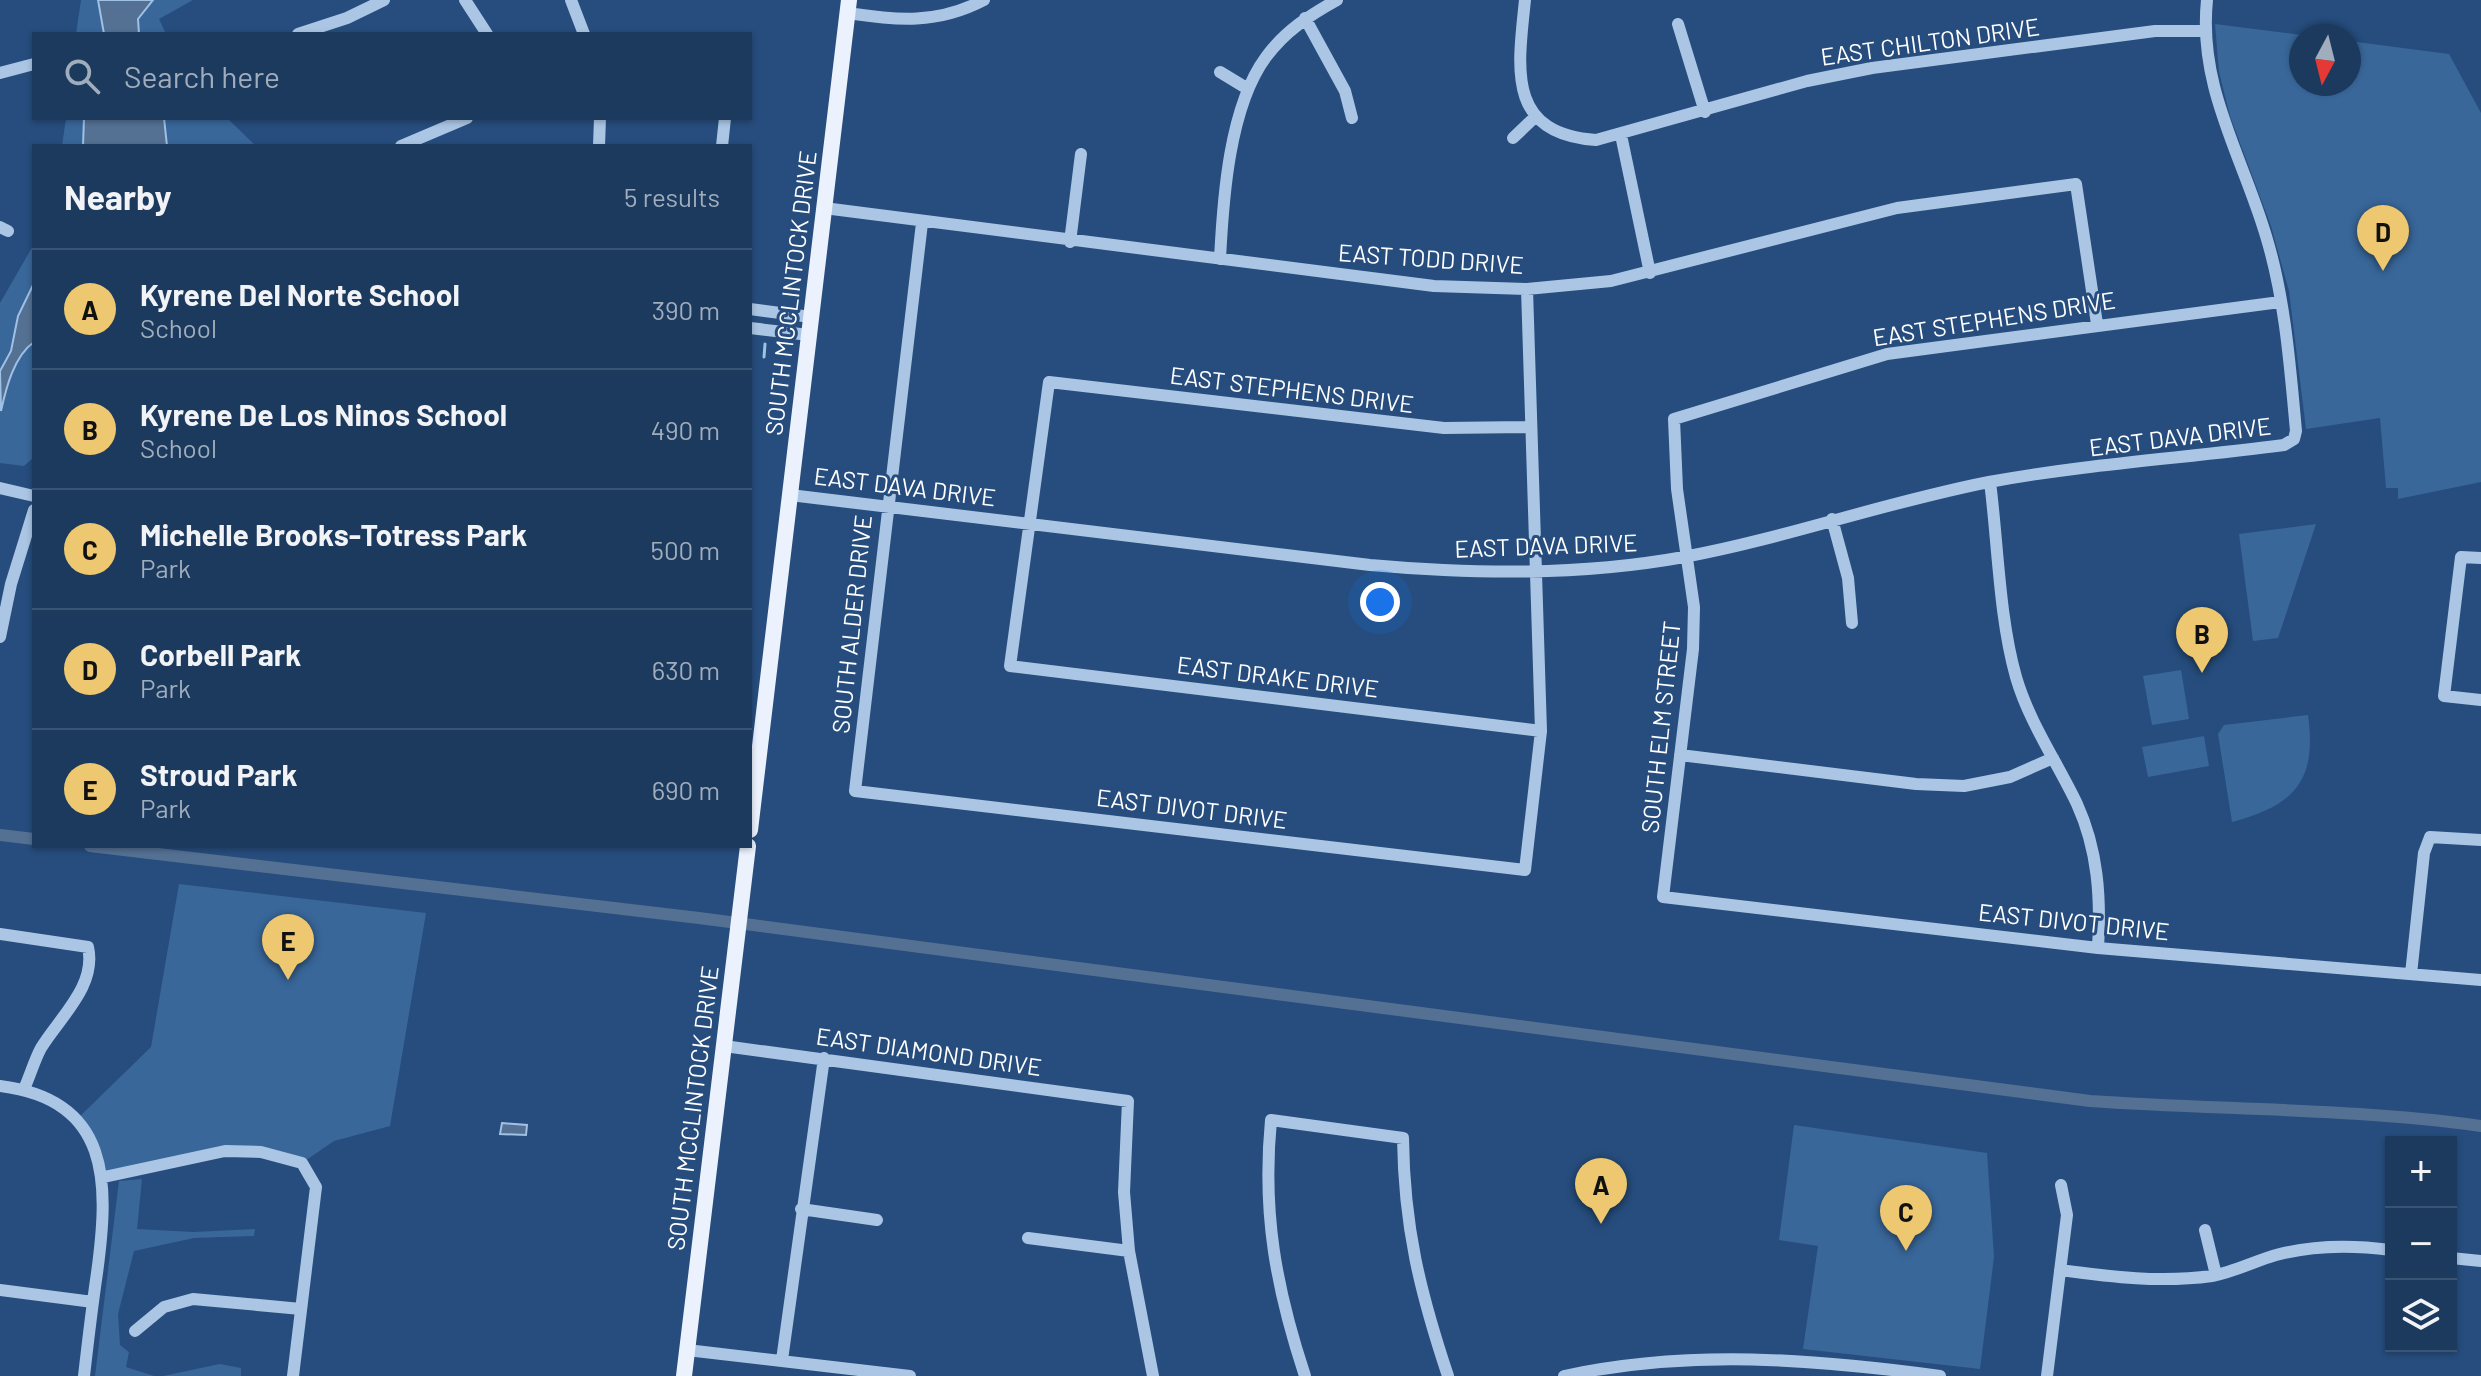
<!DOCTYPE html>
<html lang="en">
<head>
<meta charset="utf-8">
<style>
	:root { --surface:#1c3a5e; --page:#294567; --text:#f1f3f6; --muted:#a0adbc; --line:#3a5473; --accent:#eec870 }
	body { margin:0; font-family:Barlow,sans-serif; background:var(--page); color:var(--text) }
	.controls { position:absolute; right:24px; bottom:24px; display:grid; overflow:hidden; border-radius:0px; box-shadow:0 2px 6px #0004 }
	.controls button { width:72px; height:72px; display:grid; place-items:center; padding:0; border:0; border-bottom:2px solid var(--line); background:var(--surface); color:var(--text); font:40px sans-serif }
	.compass { position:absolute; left:2289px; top:24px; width:72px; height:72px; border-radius:50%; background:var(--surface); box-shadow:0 2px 6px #0004; rotate:187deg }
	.you { position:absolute; left:1380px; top:602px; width:28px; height:28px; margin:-20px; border:6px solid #fff; border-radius:50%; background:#1a73e8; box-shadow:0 0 0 12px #1a73e833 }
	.badge { display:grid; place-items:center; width:52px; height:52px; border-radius:50%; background:var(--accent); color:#111; font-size:26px; font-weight:700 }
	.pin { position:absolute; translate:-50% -66px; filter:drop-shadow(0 2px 4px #0008) }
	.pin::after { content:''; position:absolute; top:42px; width:28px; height:24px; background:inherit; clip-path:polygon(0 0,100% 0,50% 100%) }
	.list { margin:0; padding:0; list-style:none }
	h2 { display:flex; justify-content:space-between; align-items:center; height:104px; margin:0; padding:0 32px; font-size:34px }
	h2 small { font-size:26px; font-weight:400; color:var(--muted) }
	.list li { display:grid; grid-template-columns:52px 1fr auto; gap:24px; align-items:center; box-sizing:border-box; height:120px; padding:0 32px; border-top:2px solid var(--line) }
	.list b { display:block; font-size:30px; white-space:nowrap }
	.list p { margin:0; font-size:26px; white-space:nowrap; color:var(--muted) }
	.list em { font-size:26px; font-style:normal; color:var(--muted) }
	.icon { flex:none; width:44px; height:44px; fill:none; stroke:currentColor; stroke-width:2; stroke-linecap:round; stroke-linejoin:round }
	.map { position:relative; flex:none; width:2481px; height:1376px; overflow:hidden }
	.search { position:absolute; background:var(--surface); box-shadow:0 2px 6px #0004; left:32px; top:32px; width:720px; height:88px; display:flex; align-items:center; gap:20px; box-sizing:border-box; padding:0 28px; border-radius:0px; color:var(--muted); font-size:30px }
	.panel { position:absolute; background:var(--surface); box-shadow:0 2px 6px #0004; left:32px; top:144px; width:720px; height:704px; border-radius:0px }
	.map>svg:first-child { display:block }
	.green { fill:#39679a }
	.water { fill:#547194; stroke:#9fc1e5; stroke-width:2 }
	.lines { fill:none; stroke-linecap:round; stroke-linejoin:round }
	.stream { stroke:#9fc1e5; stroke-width:3 }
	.canal { stroke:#547194; stroke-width:12 }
	.minor { stroke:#abc6e5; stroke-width:12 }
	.major { stroke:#ebf2fd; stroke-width:16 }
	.labels { text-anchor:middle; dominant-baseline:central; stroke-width:6; stroke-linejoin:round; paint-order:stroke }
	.street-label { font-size:24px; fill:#fff; stroke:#264d7d }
</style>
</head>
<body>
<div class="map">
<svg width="2481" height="1376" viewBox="0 0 2481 1376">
	<rect width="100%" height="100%" fill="#264d7d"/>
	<path class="green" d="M 81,0 L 193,0 L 159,19 L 166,34 L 76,34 Z
		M 2215,24 L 2309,36 L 2301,36 L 2301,84 L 2349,84 L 2349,41 L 2449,54 L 2481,113 L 2481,482 L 2398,499 L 2398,488 L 2386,488 L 2380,418 L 2306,429 L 2289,291 L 2271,226 L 2230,116 L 2219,72 Z
		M 66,118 L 227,118 L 256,146 L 62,146 Z
		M 34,244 L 34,457 L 24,466 L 0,463 L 0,303 Z
		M 2316,524 L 2278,638 L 2253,641 L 2239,534 Z
		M 2181,670 L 2189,719 L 2152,725 L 2143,676 Z
		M 2308,715 C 2317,781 2295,805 2232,822 L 2218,734 L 2224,725 Z
		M 2204,736 L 2209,766 L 2148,777 L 2142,747 Z
		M 179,884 L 426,913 L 390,1126 L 334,1141 L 302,1163 L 225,1151 L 104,1177 L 75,1121 L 151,1047 Z
		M 1794,1125 L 1987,1153 L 1994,1257 L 1980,1369 L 1803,1349 L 1818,1246 L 1779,1240 Z
		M 142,1179 L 137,1229 L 193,1232 L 255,1229 L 254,1236 L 194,1238 L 134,1251 L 118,1314 L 120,1345 L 129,1352 L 126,1367 L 154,1376 L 95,1376 L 119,1181 Z
		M 220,1364 L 241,1368 L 241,1376 L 163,1376 Z"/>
	<path class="water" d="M 98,0 L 153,0 L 138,19 L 139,34 L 104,34 Z
		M 84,118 L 164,118 L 167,146 L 83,146 Z
		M 34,283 L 34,342 C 14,356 6,388 1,411 L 0,371 L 11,351 L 18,316 Z
		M 502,1123 L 527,1125 L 526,1135 L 500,1134 Z"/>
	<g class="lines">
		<path class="stream" d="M 764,357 L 765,344"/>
		<path class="canal" d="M 0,835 L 34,839
			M 90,846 L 699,918 L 2090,1101 C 2220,1110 2352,1108 2481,1126"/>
		<path class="minor" d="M 465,0 L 487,34
			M 571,0 L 584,34
			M 1525,0 C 1518,68 1506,134 1596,140 L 1807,81 L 1872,68 L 2155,31 L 2204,31
			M 847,13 C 898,20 936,25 984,0
			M 1305,18 L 1345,91 L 1352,118
			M 1678,24 L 1705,112
			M 298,34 L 347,18 L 384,0
			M 1220,72 L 1248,89
			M 0,73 L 34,64
			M 1621,135 L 1650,273
			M 1513,138 L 1535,117
			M 401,146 L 467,118
			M 599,146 L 600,118
			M 722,146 L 725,118
			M 824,208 L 1434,286 L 1527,289 L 1611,281 L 1897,208 L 2076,184 L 2097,324
			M 922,223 L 855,791 L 1525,870 L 1541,731 L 1527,289
			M 0,227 L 8,231
			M 1070,242 L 1081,154
			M 1220,259 C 1223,199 1229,107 1266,57 C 1285,31 1310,15 1337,0
			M 2280,302 L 1887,354 L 1674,419 L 1677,489 L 1694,607 L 1693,649 L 1663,897 L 2098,948 L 2481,980
			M 750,309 L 811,317
			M 750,328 L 809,335
			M 1531,427 L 1444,428 L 1049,382 L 1010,666 L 1541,731
			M 1990,482 C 1998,544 1999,617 2016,677 C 2029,722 2057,762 2077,804 C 2098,850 2101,898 2098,948
			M 0,488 L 34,496
			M 790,495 L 1370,565 C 1475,574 1579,576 1684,557 C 1786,538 1886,502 1989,482 C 2086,464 2186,458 2284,445 L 2294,439 L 2296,431 C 2290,366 2285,298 2266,236 C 2242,155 2198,87 2207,0
			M 1832,519 L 1848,578 L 1852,623
			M 2481,558 L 2461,557 L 2444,696 L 2481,700
			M 0,637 L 11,584 L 34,510
			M 1680,755 L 1916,784 L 1964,786 L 2010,777 L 2053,758
			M 0,934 L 88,947 C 97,986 59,1018 41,1048 C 34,1061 30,1076 24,1089
			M 2411,974 L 2424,853 L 2430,837 L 2481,840
			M 724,1046 L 1128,1101 L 1124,1192 L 1129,1251 L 1153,1376
			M 0,1086 C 112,1100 109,1184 97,1273 C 92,1307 88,1341 84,1376
			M 104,1177 L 225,1151 L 261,1152 L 302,1163 L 316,1187 L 293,1376
			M 801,1209 L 877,1220
			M 2205,1230 L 2216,1275
			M 1028,1238 L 1129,1251
			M 2451,1258 L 2481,1261
			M 2060,1270 C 2112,1277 2160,1283 2212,1276 C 2234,1272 2255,1261 2276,1255 C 2313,1245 2353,1245 2391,1250
			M 0,1290 L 93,1302
			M 135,1331 L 164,1307 L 193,1299 L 301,1309
			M 687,1350 L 910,1376
			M 782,1360 L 824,1058
			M 1305,1376 C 1276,1288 1262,1213 1271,1120 L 1403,1138 C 1404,1227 1420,1292 1448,1376
			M 1564,1376 C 1690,1349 1813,1359 1940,1376
			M 2047,1376 L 2067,1215 L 2061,1185"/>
		<path class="major" d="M 750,830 L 849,0
			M 684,1376 L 748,846"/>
	</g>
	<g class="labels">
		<g class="street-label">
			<text transform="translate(1930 41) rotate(-8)">EAST CHILTON DRIVE</text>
			<text transform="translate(1431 258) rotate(4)">EAST TODD DRIVE</text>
			<text transform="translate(790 293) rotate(-83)">SOUTH MCCLINTOCK DRIVE</text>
			<text transform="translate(1994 318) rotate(-9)">EAST STEPHENS DRIVE</text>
			<text transform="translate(1292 389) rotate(7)">EAST STEPHENS DRIVE</text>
			<text transform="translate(2180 436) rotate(-7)">EAST DAVA DRIVE</text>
			<text transform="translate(905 486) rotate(7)">EAST DAVA DRIVE</text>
			<text transform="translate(1546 545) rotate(-2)">EAST DAVA DRIVE</text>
			<text transform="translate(851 624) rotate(-84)">SOUTH ALDER DRIVE</text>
			<text transform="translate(1278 676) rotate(7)">EAST DRAKE DRIVE</text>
			<text transform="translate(1660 727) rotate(-84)">SOUTH ELM STREET</text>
			<text transform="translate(1192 808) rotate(7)">EAST DIVOT DRIVE</text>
			<text transform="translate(2074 921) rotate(6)">EAST DIVOT DRIVE</text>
			<text transform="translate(929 1051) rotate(8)">EAST DIAMOND DRIVE</text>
			<text transform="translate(692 1108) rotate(-83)">SOUTH MCCLINTOCK DRIVE</text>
		</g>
	</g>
</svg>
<div class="controls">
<button>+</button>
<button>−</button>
<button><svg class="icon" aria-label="layers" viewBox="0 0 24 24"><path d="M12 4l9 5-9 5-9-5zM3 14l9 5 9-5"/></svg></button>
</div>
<svg class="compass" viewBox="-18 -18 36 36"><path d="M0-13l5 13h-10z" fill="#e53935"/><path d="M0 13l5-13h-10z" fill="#a0adbc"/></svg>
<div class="you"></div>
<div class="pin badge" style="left:1601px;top:1224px">A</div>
<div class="pin badge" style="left:2202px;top:673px">B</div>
<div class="pin badge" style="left:1906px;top:1251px">C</div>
<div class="pin badge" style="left:2383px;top:271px">D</div>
<div class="pin badge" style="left:288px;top:980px">E</div>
<div class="search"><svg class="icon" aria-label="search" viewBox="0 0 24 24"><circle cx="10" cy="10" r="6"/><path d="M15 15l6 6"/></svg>Search here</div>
<section class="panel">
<h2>Nearby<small>5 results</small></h2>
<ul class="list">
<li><span class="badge">A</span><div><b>Kyrene Del Norte School</b><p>School</p></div><em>390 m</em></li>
<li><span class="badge">B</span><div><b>Kyrene De Los Ninos School</b><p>School</p></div><em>490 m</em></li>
<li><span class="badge">C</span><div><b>Michelle Brooks-Totress Park</b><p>Park</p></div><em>500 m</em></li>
<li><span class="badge">D</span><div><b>Corbell Park</b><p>Park</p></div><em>630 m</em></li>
<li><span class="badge">E</span><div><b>Stroud Park</b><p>Park</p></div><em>690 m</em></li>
</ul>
</section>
</div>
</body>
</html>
